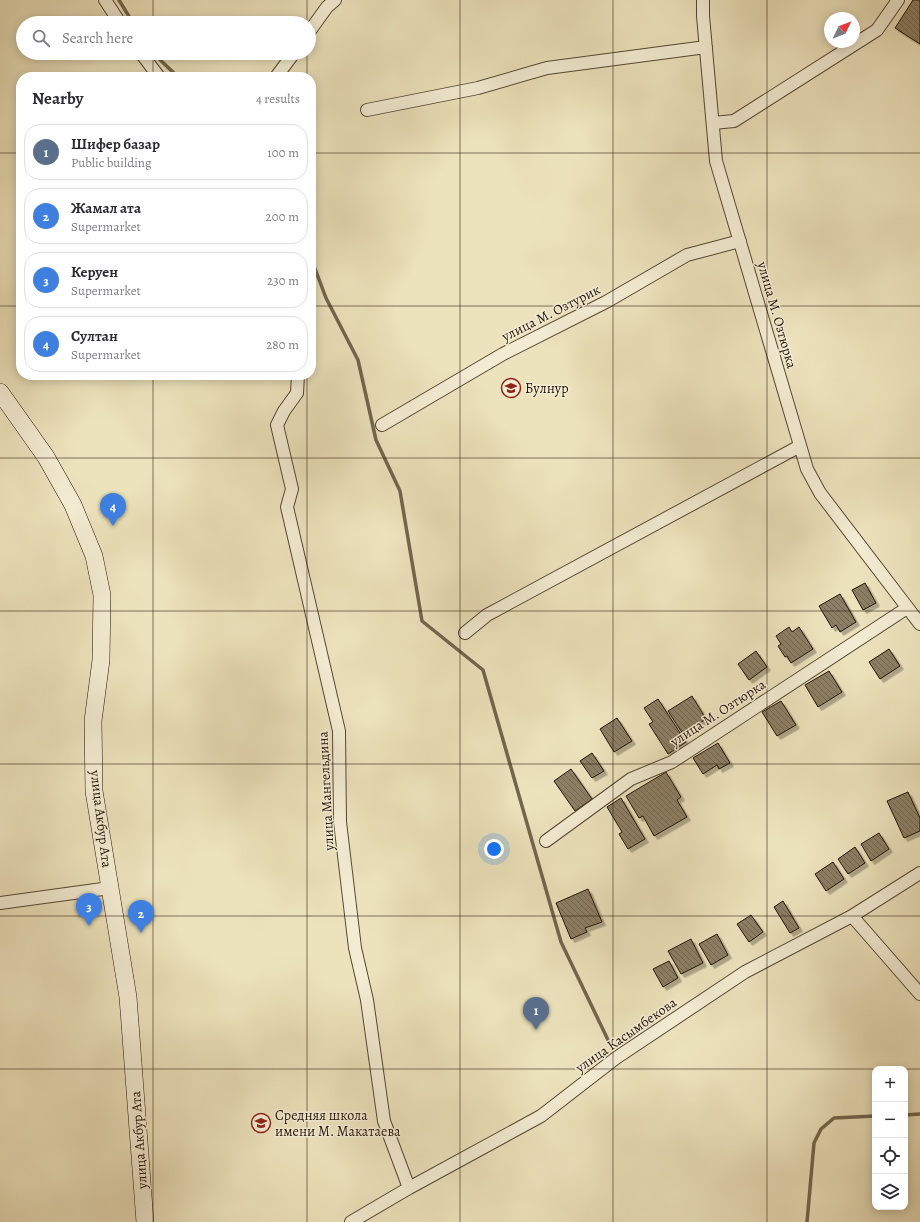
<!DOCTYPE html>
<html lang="en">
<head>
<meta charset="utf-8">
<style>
	:root { --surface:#fff; --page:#f7f7f7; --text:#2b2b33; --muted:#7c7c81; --line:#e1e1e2; --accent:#db2777 }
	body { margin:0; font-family:Alegreya,serif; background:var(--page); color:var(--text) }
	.controls { position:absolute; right:12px; bottom:12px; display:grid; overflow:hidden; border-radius:8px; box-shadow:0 2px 10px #0003 }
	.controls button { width:36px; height:36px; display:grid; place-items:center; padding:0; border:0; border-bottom:1px solid var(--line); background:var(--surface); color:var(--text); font:20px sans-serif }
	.compass { position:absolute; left:824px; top:12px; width:36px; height:36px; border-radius:50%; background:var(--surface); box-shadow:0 2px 10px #0003; rotate:47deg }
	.you { position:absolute; left:494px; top:849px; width:14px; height:14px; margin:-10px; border:3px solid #fff; border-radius:50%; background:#1a73e8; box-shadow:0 0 0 6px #1a73e833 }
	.badge { display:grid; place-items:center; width:26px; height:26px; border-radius:50%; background:var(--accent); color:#fff; font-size:13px; font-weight:700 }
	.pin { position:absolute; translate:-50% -33px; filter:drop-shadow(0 1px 2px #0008) }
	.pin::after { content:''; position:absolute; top:21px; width:14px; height:12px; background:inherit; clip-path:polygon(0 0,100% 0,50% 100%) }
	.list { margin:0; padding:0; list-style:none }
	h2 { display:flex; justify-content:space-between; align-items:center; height:52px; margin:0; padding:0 16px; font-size:17px }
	h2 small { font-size:13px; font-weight:400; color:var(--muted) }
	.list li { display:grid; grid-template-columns:26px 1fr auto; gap:12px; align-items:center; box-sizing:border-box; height:56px; margin:0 8px 8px; padding:0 8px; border:1px solid var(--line); border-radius:16px }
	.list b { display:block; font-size:15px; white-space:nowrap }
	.list p { margin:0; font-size:13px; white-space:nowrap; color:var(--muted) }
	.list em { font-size:13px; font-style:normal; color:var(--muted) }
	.icon { flex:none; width:22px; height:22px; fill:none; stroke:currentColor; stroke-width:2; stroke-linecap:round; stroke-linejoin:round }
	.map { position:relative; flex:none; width:920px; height:1222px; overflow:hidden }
	.search { position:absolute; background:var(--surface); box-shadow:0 2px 10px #0003; left:16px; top:16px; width:300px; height:44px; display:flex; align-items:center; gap:10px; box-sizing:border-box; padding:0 14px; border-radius:22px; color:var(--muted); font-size:15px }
	.panel { position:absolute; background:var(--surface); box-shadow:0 2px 10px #0003; left:16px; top:72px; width:300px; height:308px; border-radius:16px }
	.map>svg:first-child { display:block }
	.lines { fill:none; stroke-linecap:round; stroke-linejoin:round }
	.stream { stroke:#73654e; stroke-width:3.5 }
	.building { fill:url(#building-back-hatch); stroke:#241306; filter:url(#shadow) }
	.street-casing { stroke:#564734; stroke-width:14 }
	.secondary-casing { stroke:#241306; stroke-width:18 }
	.street { stroke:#f3ecd3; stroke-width:12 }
	.secondary { stroke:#f3ecd3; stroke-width:17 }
	.grid { fill:none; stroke:#241306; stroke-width:1; stroke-opacity:0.55 }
	.labels { text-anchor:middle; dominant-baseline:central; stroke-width:3; stroke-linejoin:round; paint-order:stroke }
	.street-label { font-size:14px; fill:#241306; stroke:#f3ecd3 }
	.poi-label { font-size:14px; fill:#241306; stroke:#f3ecd3; text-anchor:start }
</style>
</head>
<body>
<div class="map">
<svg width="920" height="1222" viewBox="0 0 920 1222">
	<defs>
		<pattern id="building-back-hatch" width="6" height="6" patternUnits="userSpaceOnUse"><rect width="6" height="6" fill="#8c7f65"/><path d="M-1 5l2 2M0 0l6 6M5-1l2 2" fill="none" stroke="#726751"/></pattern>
		<filter id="shadow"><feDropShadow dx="3.5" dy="3.5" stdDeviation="0" flood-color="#0004"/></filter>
	</defs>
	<rect width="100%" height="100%" fill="#ece2bc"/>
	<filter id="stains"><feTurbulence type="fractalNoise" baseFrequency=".005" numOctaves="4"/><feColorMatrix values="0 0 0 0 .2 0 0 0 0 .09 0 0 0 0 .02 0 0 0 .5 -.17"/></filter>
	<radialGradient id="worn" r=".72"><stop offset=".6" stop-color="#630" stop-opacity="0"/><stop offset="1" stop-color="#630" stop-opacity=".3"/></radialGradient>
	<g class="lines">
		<path class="stream" d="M 119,0 L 133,23
			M 153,53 L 178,77
			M 311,258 L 326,298 L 358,360 L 376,440 L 400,491 L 422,621 L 483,670 L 561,942 L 609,1042
			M 905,1115 L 920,1114
			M 807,1222 L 814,1143 L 821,1129 L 834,1118 L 875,1116"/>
	</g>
	<path class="building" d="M 913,0 L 920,0 L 920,44 L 895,28 Z
		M 865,583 L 876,603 L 863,610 L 852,590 Z
		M 840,594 L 856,622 L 840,632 L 836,625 L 832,628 L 819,606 Z
		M 789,627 L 792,632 L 799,627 L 813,649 L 791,663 L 787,656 L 785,657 L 778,646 L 781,644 L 776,636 Z
		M 889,649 L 900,666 L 880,679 L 869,662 Z
		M 756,651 L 767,667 L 749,680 L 738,664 Z
		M 829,671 L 842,692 L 818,707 L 805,685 Z
		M 692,696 L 706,719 L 683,734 L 668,711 Z
		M 658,699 L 686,742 L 668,754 L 649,724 L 653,722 L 644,708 Z
		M 781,701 L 796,725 L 777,736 L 762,712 Z
		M 617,718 L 632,741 L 614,752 L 600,729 Z
		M 718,743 L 730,763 L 719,769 L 717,765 L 703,774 L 693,758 Z
		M 592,753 L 604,771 L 592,778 L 580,761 Z
		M 571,769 L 592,799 L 575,811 L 554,781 Z
		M 666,772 L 681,797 L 677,800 L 687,817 L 654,836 L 643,816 L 639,818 L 626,796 Z
		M 908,792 L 920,818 L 920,831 L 904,838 L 887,801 Z
		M 621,798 L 645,839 L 628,849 L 619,834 L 622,832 L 607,807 Z
		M 879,833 L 889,849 L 871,861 L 861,844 Z
		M 855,847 L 865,863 L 848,874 L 838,859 Z
		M 833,862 L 844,879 L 826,891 L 815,874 Z
		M 588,889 L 602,922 L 585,928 L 587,932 L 571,939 L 556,903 Z
		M 783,901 L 799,928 L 790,933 L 774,907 Z
		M 751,915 L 763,932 L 749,942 L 737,924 Z
		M 717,934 L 728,955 L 711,965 L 699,944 Z
		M 691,939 L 703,963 L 681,974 L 668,951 Z
		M 669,961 L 678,978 L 663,987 L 653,969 Z"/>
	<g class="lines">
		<defs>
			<path id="street" d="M 105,0 L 120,23
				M 703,0 L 703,16 L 716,161 L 807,469 L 820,493 L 920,624
				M 309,32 L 327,7 L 335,0
				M 141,53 L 159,77
				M 276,77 L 294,53
				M 367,110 L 478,88 L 547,68 L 706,47
				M 713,123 L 734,121 L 877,30 L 898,0
				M 298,375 L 297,393 L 284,411 L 277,425 L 292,489 L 287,507 L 339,731 L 340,822 L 355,948 L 367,1000 L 384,1121 L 409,1188
				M 382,425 L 503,354 L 606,302 L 687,255 L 740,241
				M 465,633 L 487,615 L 800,446
				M 546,841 L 631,779 L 672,762 L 907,608
				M 0,903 L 110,888
				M 852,916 L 920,994
				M 351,1222 L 409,1188 L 541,1116 L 616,1058 L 745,972 L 852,916 L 920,873"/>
			<path id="secondary" d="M 0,392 L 46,457 L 73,505 L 94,556 L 102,595 L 101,660 L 93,721 L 94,791 L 128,997 L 145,1222"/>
		</defs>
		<use href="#street" class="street-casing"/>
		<use href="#secondary" class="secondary-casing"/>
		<use href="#street" class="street"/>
		<use href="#secondary" class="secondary"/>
	</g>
	<path class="grid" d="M 153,0 L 153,23M 307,0 L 307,23M 460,0 L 460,1222M 613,0 L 613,1222M 767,0 L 767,1222M 153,53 L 153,77M 307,53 L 307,77M 0,153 L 21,153M 311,153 L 920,153M 0,306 L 21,306M 311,306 L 920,306M 153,375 L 153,1222M 307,375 L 307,1222M 0,458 L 920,458M 0,611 L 920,611M 0,764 L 920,764M 0,916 L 920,916M 0,1069 L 875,1069M 905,1069 L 920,1069"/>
	<defs>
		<symbol id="school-ring" viewBox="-11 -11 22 22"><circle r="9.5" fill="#f3ecd3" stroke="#8f2418" stroke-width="1.5"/><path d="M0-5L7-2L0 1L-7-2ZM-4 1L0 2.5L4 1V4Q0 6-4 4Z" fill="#8f2418"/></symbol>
	</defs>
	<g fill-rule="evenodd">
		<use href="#school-ring" x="500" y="377" width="22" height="22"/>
		<use href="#school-ring" x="250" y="1112" width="22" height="22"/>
	</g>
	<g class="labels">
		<g class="street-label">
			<text transform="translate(551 313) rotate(-27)">улица М. Озтурик</text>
			<text transform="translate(777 315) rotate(74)">улица М. Озтюрка</text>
			<text transform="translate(718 713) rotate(-33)">улица М. Озтюрка</text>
			<text transform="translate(326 791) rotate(-93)">улица Мангельдина</text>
			<text transform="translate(101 819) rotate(83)">улица Акбур Ата</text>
			<text transform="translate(626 1035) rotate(-35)">улица Касымбекова</text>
			<text transform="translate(139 1140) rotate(-94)">улица Акбур Ата</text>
		</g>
		<g class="poi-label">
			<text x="525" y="388">Булнур</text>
			<text x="275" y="1115">Средняя школа<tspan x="275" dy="16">имени М. Макатаева</tspan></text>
		</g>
	</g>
	<rect width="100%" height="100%" filter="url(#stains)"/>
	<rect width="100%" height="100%" fill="url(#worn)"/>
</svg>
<div class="controls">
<button>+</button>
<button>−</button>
<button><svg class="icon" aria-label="locate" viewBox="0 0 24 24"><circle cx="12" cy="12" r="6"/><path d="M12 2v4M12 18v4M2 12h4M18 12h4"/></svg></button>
<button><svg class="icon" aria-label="layers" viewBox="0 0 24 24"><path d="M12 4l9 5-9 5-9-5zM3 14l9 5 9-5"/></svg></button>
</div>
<svg class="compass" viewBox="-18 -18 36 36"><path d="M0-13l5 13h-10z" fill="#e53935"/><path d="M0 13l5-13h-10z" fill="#7c7c81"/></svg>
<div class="you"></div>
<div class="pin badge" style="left:536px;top:1030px;background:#5c6f8a">1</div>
<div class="pin badge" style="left:141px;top:933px;background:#3f7fe0">2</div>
<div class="pin badge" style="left:89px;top:926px;background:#3f7fe0">3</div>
<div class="pin badge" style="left:113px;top:526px;background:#3f7fe0">4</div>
<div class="search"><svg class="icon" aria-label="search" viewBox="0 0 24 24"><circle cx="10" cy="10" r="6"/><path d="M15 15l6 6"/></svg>Search here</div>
<section class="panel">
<h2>Nearby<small>4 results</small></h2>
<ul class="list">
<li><span class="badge" style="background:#5c6f8a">1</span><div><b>Шифер базар</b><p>Public building</p></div><em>100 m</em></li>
<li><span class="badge" style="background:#3f7fe0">2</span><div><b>Жамал ата</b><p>Supermarket</p></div><em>200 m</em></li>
<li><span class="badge" style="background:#3f7fe0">3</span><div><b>Керуен</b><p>Supermarket</p></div><em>230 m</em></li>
<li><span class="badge" style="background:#3f7fe0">4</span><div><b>Султан</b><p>Supermarket</p></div><em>280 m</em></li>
</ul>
</section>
</div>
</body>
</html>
